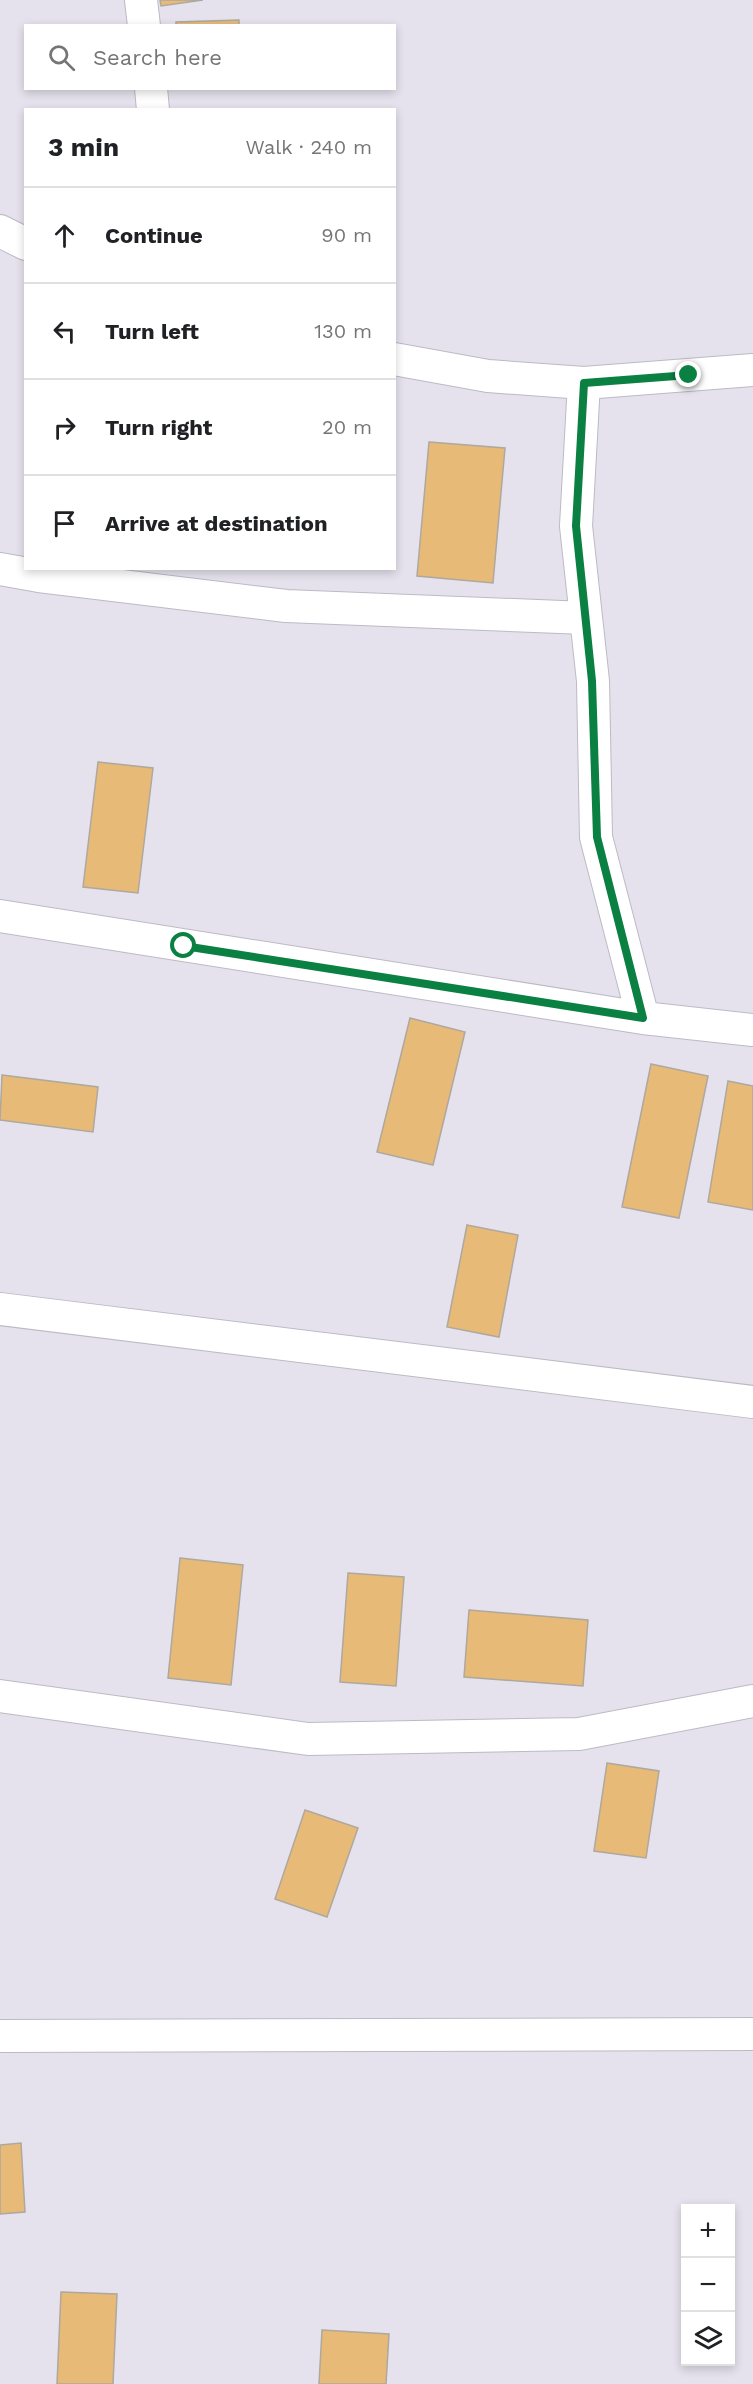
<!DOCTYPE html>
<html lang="en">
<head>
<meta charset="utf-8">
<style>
	:root { --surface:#fff; --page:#f6f6f6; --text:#202124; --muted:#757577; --line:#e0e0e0 }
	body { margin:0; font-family:"Work Sans",sans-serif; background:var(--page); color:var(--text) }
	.controls { position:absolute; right:18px; bottom:18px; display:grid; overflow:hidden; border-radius:0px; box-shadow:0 3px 9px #0003 }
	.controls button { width:54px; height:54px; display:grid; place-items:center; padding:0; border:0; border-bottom:2px solid var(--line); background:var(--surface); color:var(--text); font:30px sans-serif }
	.stop { position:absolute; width:18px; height:18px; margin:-14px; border:4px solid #0b8043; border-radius:50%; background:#fff }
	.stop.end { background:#0b8043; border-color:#fff; box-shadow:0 2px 6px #0008 }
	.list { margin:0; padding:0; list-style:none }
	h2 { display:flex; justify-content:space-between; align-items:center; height:78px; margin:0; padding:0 24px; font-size:26px }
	h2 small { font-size:20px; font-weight:400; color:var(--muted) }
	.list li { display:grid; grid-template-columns:39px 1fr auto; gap:18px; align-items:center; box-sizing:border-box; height:96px; padding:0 24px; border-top:2px solid var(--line) }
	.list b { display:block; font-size:22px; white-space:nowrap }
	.list em { font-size:20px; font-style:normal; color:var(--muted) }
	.icon { flex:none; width:33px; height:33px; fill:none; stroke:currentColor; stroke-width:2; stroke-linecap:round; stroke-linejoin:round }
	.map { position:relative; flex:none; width:753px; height:2384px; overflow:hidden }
	.search { position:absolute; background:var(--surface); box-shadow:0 3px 9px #0003; left:24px; top:24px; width:372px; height:66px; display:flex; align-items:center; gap:15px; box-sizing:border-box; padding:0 21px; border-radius:0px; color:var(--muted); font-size:22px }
	.panel { position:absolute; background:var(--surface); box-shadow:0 3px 9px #0003; left:24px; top:108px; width:372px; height:462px; border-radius:0px }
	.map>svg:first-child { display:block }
	.building { fill:#e7ba78; stroke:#aea89e; stroke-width:1.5 }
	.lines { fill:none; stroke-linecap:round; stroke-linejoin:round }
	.minor-casing { stroke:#bdbac5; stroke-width:34 }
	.minor { stroke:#fff; stroke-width:32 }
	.route { stroke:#0b8043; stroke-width:8 }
</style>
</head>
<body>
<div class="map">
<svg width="753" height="2384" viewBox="0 0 753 2384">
	<rect width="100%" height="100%" fill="#e5e2ed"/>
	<path class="building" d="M 160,0 L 203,0 L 161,6 Z
		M 239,20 L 239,26 L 176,26 L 176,22 Z
		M 429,442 L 505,448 L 493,583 L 417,576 Z
		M 98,762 L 153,768 L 138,893 L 83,887 Z
		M 410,1018 L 465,1032 L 433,1165 L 377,1152 Z
		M 651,1064 L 708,1076 L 679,1218 L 622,1207 Z
		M 2,1075 L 98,1087 L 93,1132 L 0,1120 Z
		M 728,1081 L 753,1086 L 753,1210 L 708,1202 Z
		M 467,1225 L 518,1235 L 499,1337 L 447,1327 Z
		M 180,1558 L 243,1565 L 231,1685 L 168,1678 Z
		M 348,1573 L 404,1577 L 396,1686 L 340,1682 Z
		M 469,1610 L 588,1620 L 583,1686 L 464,1677 Z
		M 607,1763 L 659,1771 L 646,1858 L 594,1851 Z
		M 305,1810 L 358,1828 L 327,1917 L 275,1899 Z
		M 21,2143 L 25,2212 L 0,2214 L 0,2145 Z
		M 61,2292 L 117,2294 L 113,2384 L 57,2384 Z
		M 322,2330 L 389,2334 L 386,2384 L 319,2384 Z"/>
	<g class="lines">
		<defs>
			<path id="minor" d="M 141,0 L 144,26
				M 151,88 L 153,110
				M 0,231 L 26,244
				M 394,359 L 488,376 L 584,383 L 753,370
				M 584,383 L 576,526 L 593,681 L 596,837 L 643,1018
				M 0,569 L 39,576 L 286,606 L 586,618
				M 0,916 L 643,1018 L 753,1030
				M 0,1309 L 753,1402
				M 0,1696 L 308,1739 L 579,1734 L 753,1701
				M 0,2036 L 753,2034"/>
		</defs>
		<use href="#minor" class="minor-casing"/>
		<use href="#minor" class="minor"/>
	</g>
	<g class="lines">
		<path class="route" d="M 184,946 L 643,1018 L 597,837 L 592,681 L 576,526 L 584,383 L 689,375"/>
	</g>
</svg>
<div class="controls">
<button>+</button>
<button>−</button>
<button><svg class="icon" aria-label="layers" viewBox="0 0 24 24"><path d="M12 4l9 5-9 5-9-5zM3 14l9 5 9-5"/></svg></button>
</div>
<div class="stop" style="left:184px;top:946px"></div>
<div class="stop end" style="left:689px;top:375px"></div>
<div class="search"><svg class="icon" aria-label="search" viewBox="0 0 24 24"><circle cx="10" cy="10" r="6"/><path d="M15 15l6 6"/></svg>Search here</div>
<section class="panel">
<h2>3 min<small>Walk · 240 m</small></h2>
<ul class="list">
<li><svg class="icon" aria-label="ahead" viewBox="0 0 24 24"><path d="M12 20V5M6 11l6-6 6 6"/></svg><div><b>Continue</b></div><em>90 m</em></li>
<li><svg class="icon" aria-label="left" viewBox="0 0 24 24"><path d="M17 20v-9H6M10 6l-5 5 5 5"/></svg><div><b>Turn left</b></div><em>130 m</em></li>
<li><svg class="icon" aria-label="right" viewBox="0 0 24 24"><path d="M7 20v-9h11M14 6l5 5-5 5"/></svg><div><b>Turn right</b></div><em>20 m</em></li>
<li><svg class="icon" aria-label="arrive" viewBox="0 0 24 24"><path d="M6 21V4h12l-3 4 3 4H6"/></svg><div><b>Arrive at destination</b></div></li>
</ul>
</section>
</div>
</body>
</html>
